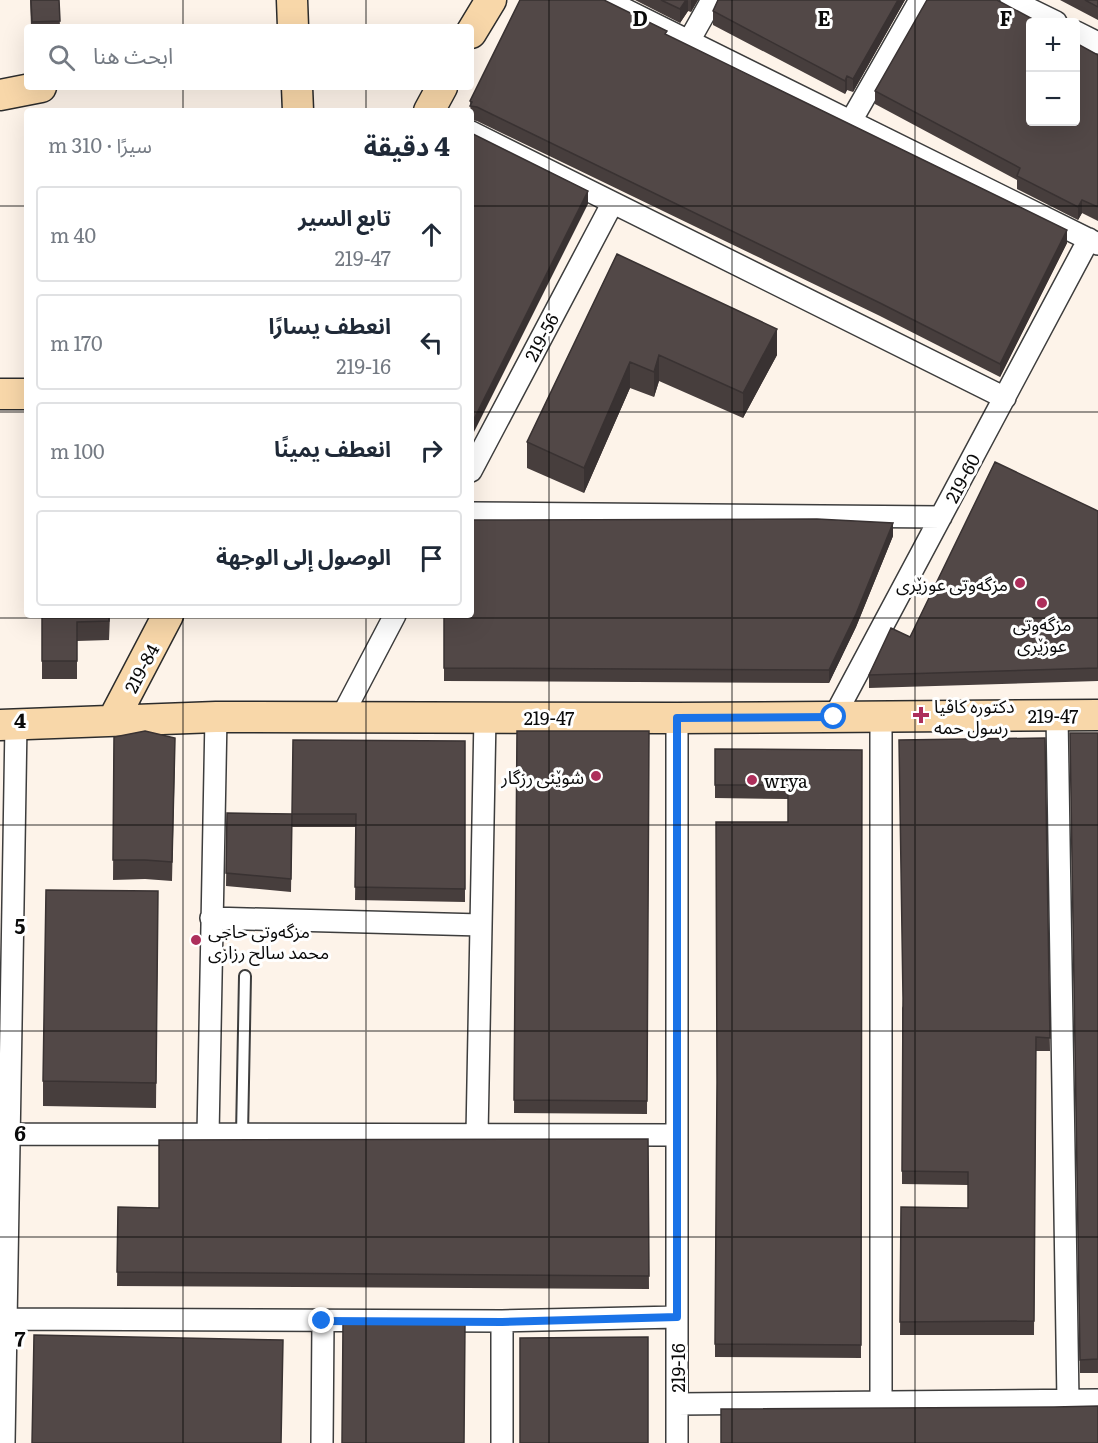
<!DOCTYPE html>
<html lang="ar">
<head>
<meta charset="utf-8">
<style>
	:root { --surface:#fff; --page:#f6f6f7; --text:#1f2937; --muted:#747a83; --line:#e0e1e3 }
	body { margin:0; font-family:Literata,"Noto Sans Arabic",serif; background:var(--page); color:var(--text); direction:rtl }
	.controls { position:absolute; right:18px; top:18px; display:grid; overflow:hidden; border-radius:6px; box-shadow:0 6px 24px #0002 }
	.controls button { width:54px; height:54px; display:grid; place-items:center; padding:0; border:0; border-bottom:2px solid var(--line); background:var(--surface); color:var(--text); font:30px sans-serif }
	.stop { position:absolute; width:18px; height:18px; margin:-14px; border:4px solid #1a73e8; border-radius:50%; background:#fff }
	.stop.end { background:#1a73e8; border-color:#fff; box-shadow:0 2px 6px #0008 }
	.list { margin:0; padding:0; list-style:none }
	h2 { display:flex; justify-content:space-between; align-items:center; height:78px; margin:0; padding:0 24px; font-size:26px }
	h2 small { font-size:20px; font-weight:400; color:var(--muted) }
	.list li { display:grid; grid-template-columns:39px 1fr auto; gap:18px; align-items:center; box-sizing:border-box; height:96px; margin:0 12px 12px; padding:0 12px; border:2px solid var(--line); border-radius:6px }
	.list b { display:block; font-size:22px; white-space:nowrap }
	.list p { margin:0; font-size:20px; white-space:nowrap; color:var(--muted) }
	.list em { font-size:20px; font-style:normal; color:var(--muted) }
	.icon { flex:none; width:33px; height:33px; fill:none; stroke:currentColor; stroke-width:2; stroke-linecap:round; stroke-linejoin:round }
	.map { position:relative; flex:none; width:1098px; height:1443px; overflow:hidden; direction:ltr }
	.search { position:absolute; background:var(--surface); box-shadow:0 6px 24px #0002; left:24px; top:24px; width:450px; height:66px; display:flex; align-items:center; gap:15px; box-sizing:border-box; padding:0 21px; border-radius:6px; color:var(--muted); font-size:22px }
	.panel { position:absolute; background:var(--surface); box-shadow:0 6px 24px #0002; left:24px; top:108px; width:450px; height:510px; border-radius:6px; direction:rtl }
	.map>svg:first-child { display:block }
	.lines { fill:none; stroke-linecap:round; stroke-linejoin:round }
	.lane-casing { stroke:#3d3d3d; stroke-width:14 }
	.street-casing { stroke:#3d3d3d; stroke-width:24 }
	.secondary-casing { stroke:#2c2c2c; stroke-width:33 }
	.lane { stroke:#fff; stroke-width:10 }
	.street { stroke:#fff; stroke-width:21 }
	.secondary { stroke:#f8d7a9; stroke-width:30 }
	.wall { fill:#473e3d }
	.shaded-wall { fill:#393232 }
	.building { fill:#524847; stroke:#393232; stroke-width:1.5 }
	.route { stroke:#1a73e8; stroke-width:8 }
	.grid { fill:none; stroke:#0a0a0a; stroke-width:1.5; stroke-opacity:0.55 }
	.poi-dot { fill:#ad2f5b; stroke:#fff; stroke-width:2 }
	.labels { text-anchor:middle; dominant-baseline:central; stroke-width:6; stroke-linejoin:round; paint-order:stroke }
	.street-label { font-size:18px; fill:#0a0a0a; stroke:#fff }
	.poi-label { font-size:18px; fill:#0a0a0a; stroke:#fff; text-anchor:start }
	.grid-label { font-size:20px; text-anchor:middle; font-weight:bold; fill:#0a0a0a; stroke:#fff; stroke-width:6; stroke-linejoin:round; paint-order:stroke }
</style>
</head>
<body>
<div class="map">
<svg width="1098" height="1443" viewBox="0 0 1098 1443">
	<rect width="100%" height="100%" fill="#fdf3e9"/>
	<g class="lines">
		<defs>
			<path id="lane" d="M 242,1135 L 245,976"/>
			<path id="street" d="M 606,0 L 1098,244
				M 1011,0 L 1056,22
				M 1076,32 L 1098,43
				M 689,41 L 712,0
				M 851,121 L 920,0
				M 471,132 L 1005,398
				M 471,471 L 612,204
				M 471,513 L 941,517
				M 1057,715 L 1068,1401
				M 342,716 L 395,615
				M 881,716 L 881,1403
				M 834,717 L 1089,239
				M 677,718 L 677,1443
				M 211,918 L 481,925
				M 9,1134 L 677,1135
				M 208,1135 L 216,717
				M 477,1135 L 485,717
				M 6,1319 L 502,1321 L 677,1317
				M 502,1321 L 502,1443
				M 677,1404 L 1098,1400
				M 4,1443 L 16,724
				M 322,1443 L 323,1321"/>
			<path id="secondary" d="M 292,0 L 293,27
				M 471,33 L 491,0
				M 297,87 L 298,111
				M 0,95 L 41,87
				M 429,111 L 442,87
				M 0,394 L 27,394
				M 113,720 L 168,615
				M 0,725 L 216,717 L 677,718 L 1098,715"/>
		</defs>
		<use href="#lane" class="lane-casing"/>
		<use href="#street" class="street-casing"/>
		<use href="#secondary" class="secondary-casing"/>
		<use href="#lane" class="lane"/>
		<use href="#street" class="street"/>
		<use href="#secondary" class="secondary"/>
	</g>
	<path class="wall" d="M 30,0 L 59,0 L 60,27 L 31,27 Z
		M 635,0 L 698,0 L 691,12 L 688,11 L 680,23 Z
		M 718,0 L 905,0 L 853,92 L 847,90 L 845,94 L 713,25 L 713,11 Z
		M 1060,0 L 1098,0 L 1098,20 Z
		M 667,35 L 1067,243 L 1000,377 L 880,316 L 477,121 L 471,120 L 470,101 Z
		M 1098,55 L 1098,221 L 1082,213 L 1078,220 L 1017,189 L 1017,180 L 875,104 L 875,91 Z
		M 617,254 L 777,355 L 743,418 L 659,381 L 654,397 L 630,388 L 584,493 L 527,468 L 527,442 Z
		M 1098,511 L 1098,681 L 869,688 L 869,675 L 910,637 Z
		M 893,536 L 856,627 L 829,683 L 444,681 L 444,615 Z
		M 42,615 L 110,615 L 109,640 L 77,641 L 77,679 L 42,679 Z
		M 517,731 L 649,731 L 647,1114 L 514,1113 Z
		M 1070,733 L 1098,733 L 1098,1373 L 1080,1373 Z
		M 114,737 L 175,757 L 172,881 L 145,879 L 113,880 Z
		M 1045,738 L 1050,1051 L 1036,1051 L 1034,1335 L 900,1335 L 901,1207 L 968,1208 L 968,1185 L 902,1184 L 902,1008 Z
		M 465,741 L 465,902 L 355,900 L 356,827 L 292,827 L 291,892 L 226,886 L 227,813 L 292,814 Z
		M 715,749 L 862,750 L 861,1358 L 715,1357 L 715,1344 L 788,822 L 788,799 L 715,798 Z
		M 158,891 L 156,1108 L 43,1106 L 43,1081 Z
		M 648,1139 L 649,1289 L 117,1286 L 118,1207 L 159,1208 Z"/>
	<path class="shaded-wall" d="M 686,0 L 688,0 L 688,11 L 680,23 L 680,9 Z
		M 691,0 L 698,0 L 691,12 Z
		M 898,0 L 905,0 L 853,92 L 853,79 Z
		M 847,76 L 847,90 L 845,94 L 845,81 Z
		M 588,191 L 588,204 L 471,438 L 471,425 Z
		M 1082,200 L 1082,213 L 1078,220 L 1078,207 Z
		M 1067,230 L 1067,243 L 1000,377 L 1000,364 Z
		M 777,329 L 777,355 L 743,418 L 743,393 Z
		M 659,355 L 659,381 L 654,397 L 654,372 Z
		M 630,362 L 630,388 L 584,493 L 584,468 Z
		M 893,523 L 893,536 L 856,627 L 829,683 L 829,670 Z"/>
	<path class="building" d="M 31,0 L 59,0 L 60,21 L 32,22 Z
		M 520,0 L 604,0 L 667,31 L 665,34 L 1067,230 L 1000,364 L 880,303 L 477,107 L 470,106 L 472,102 L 470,101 Z
		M 661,0 L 686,0 L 680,9 Z
		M 718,0 L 898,0 L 853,79 L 847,76 L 845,81 L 713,11 Z
		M 927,0 L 997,0 L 1038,22 L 1030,22 L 1030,122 L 1076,122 L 1076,43 L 1098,55 L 1098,207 L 1082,200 L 1078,207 L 1017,176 L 1020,168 L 875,91 Z
		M 1085,0 L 1098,0 L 1098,7 Z
		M 471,133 L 588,191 L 471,425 Z
		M 617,254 L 777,329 L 743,393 L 659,355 L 654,372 L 630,362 L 584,468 L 527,442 Z
		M 995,462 L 1098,511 L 1098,668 L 869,675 L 891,628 L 910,637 Z
		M 817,519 L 893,523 L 856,614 L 829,670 L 444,668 L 444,615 L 471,615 L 471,520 Z
		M 42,615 L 109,615 L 109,621 L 77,622 L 77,661 L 42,661 Z
		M 145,731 L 175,738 L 172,862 L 145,860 L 113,860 L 114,737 Z
		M 517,731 L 649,731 L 647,1101 L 514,1100 Z
		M 1070,733 L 1098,733 L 1098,1359 L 1080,1360 Z
		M 1045,738 L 1050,1038 L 1036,1037 L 1034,1321 L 900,1322 L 901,1207 L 968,1208 L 968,1172 L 902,1171 L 903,998 L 899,740 Z
		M 293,740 L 465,741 L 465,889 L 355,887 L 356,814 L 292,814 Z
		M 715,749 L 862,750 L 861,1345 L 715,1344 L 717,1082 L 716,822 L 788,822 L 788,785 L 715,785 Z
		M 227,813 L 292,814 L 291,879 L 226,873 Z
		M 46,890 L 158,891 L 156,1083 L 43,1081 Z
		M 648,1139 L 649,1276 L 117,1272 L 118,1207 L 159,1208 L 159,1140 Z
		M 343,1323 L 465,1324 L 464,1443 L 342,1443 Z
		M 34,1335 L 283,1340 L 281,1443 L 32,1443 Z
		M 648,1337 L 648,1443 L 520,1443 L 520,1338 Z
		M 1098,1406 L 1098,1443 L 721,1443 L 721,1409 L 1054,1407 Z"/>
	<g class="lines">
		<path class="route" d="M 322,1321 L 502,1322 L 677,1317 L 677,718 L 834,717"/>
	</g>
	<path class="grid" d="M 183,0 L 183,27M 366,0 L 366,27M 549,0 L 549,1443M 732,0 L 732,1443M 915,0 L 915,1443M 183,87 L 183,111M 366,87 L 366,111M 0,206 L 27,206M 471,206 L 1098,206M 0,412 L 27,412M 471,412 L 1098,412M 183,615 L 183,1443M 366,615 L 366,1443M 0,618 L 1098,618M 0,825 L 1098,825M 0,1031 L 1098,1031M 0,1237 L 1098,1237"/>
	<g class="poi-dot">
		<circle cx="1020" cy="583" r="6"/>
		<circle cx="1042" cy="603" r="6"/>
		<path d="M918 706h6v6h6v6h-6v6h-6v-6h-6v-6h6z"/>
		<circle cx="596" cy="776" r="6"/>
		<circle cx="752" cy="780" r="6"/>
		<circle cx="196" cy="940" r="6"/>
	</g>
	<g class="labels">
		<g class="street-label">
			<text transform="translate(541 337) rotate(-62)">219-56</text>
			<text transform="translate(962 478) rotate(-62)">219-60</text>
			<text transform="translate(141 668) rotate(-62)">219-84</text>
			<text x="1053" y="715">219-47</text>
			<text x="549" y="717">219-47</text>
			<text transform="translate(677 1368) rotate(-90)">219-16</text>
		</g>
		<g class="poi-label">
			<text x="1008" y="583" text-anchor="end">مزگه‌وتی عوزێری</text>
			<text x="1042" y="623" text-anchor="middle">مزگەوتی<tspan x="1042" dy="21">عوزێری</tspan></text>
			<text x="934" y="705">دکتورە کافیا<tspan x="934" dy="21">رسول حمە</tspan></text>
			<text x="584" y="776" text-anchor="end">شوێنی رزگار</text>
			<text x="764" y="780">wrya</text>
			<text x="208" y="930">مزگەوتی حاجی<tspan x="208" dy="21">محمد سالح رزازی</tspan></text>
		</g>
	</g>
	<g class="grid-label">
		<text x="640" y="26">D</text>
		<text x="824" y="26">E</text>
		<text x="1006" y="26">F</text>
		<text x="20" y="728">4</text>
		<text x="20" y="934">5</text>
		<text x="20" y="1141">6</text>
		<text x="20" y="1347">7</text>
	</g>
</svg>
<div class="controls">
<button>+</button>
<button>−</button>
</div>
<div class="stop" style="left:834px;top:717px"></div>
<div class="stop end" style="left:322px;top:1321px"></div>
<div class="search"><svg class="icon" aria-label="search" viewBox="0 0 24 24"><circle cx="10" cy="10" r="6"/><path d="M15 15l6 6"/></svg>ابحث هنا</div>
<section class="panel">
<h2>4 دقيقة<small>سيرًا · 310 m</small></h2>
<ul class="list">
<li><svg class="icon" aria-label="ahead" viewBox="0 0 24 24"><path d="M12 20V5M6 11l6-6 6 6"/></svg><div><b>تابع السير</b><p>219-47</p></div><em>40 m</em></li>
<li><svg class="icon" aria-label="left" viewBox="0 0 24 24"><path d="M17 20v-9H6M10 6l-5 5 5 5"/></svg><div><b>انعطف يسارًا</b><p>219-16</p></div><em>170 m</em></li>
<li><svg class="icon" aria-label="right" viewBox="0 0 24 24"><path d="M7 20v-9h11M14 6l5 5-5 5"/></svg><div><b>انعطف يمينًا</b></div><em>100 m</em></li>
<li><svg class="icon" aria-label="arrive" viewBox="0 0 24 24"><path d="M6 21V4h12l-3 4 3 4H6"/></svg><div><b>الوصول إلى الوجهة</b></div></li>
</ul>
</section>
</div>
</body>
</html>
